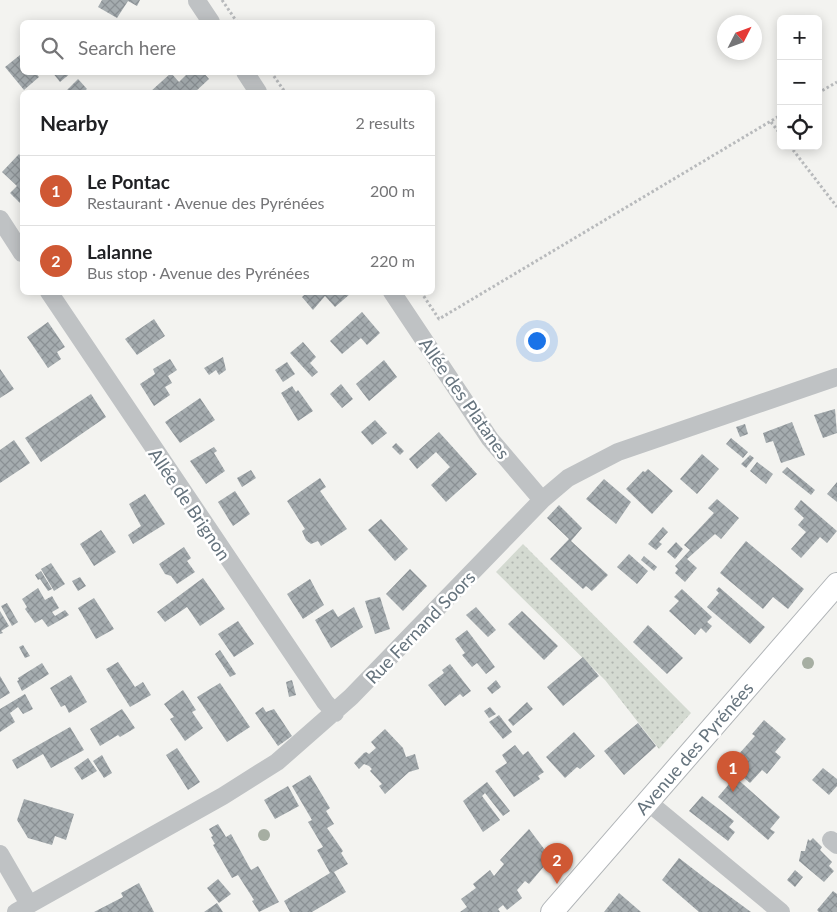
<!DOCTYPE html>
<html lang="en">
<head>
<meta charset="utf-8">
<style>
	:root { --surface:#fff; --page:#f2f2f2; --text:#202124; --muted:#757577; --line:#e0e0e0; --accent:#cf5834 }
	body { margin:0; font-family:Lato,sans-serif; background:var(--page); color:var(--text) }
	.controls { position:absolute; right:15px; top:15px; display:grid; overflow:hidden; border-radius:8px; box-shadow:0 2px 12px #0003 }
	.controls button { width:45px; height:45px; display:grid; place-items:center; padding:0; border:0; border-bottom:1px solid var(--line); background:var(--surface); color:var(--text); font:25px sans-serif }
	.compass { position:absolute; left:717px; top:15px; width:45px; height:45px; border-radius:50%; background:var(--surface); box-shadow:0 2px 12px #0003; rotate:48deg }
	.you { position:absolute; left:536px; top:340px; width:18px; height:18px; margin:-12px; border:4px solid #fff; border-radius:50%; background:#1a73e8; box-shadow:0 0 0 8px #1a73e833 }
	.badge { display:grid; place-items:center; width:32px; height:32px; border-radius:50%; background:var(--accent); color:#fff; font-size:16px; font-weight:700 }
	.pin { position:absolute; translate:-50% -41px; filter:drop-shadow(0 1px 2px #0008) }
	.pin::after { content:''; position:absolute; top:26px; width:18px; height:15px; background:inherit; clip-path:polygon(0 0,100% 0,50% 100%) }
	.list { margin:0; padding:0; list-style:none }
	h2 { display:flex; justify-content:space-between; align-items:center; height:65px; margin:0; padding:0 20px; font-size:21px }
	h2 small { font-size:16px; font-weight:400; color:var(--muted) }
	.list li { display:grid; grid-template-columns:32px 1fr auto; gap:15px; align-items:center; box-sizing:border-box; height:70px; padding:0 20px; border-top:1px solid var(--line) }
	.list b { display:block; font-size:19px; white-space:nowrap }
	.list p { margin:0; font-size:16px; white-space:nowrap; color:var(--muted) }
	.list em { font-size:16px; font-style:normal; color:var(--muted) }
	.icon { flex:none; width:28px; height:28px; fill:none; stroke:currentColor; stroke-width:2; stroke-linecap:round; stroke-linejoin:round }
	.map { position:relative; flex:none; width:837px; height:912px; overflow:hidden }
	.search { position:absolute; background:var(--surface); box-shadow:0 2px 12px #0003; left:20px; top:20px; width:415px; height:55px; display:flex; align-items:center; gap:12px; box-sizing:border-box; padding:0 18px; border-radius:8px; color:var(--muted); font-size:19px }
	.panel { position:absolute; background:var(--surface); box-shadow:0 2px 12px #0003; left:20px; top:90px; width:415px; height:205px; border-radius:8px }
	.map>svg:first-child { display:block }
	.garden { fill:url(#garden-dots) }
	.building { fill:url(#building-cross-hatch) }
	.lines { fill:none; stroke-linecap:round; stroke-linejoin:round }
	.major-casing { stroke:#b0b4b7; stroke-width:24 }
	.path { stroke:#b8babc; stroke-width:3; stroke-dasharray:2.5 2.5; stroke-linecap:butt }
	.minor { stroke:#bfc2c4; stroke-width:18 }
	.major { stroke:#fff; stroke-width:22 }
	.tree { fill:#a6aea2 }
	.labels { text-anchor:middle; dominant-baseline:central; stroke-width:5; stroke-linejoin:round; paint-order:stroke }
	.street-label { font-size:18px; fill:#65737d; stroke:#fff }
</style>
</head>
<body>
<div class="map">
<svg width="837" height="912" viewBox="0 0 837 912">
	<defs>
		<pattern id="garden-dots" width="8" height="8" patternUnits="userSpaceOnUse" patternTransform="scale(1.25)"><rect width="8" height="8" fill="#d4dad1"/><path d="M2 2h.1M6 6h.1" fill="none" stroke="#b0b5af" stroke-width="1.8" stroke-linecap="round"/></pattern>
		<pattern id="building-cross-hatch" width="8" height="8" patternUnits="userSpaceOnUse" patternTransform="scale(1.25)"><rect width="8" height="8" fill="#a5acaf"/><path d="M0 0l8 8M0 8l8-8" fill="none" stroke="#8a9094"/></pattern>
	</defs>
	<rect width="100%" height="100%" fill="#f3f3f0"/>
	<path class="garden" d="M 523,544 L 691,713 L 659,749 L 605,680 L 496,572 Z"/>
	<path class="building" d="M 102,0 L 140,0 L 137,6 L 128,1 L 117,18 L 98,7 Z
		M 20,55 L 22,58 L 22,72 L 35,72 L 39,77 L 24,90 L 5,67 Z
		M 52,72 L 72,72 L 60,82 Z
		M 189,72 L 203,72 L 209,79 L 195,92 L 150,92 L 171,73 L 179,82 Z
		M 78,79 L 87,89 L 83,92 L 65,92 Z
		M 19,154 L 22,158 L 22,205 L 10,193 L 17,186 L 2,172 Z
		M 307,292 L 348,292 L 350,294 L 335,307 L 325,296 L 313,310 L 302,297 Z
		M 362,312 L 380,333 L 367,345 L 361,338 L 342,354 L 330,341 Z
		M 154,319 L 165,336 L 137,355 L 125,339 Z
		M 48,322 L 65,347 L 57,352 L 61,359 L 48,368 L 27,337 Z
		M 303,342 L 316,357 L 310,363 L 318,372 L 312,377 L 290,353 Z
		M 223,357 L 226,370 L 219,375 L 216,370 L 209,375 L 204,368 Z
		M 170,359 L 177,370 L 168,376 L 172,383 L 165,387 L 170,395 L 154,406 L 140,384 L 155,374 L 153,369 Z
		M 384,360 L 397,377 L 369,401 L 356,384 Z
		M 287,362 L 295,374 L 283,382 L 275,370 Z
		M 0,369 L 14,389 L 0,398 Z
		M 341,384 L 353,399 L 342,408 L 330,394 Z
		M 292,386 L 296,392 L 298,390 L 313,411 L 298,421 L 281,393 Z
		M 91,394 L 106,417 L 41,462 L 25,438 Z
		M 200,398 L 215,420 L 180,443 L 165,422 Z
		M 835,409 L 837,433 L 823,438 L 814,415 Z
		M 375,420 L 387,433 L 372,445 L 361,432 Z
		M 792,422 L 805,455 L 781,463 L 773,441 L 766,443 L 763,433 Z
		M 745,424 L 748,434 L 740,437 L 736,427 Z
		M 439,432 L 477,474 L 446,502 L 431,485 L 450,467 L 436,452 L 417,469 L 409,459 Z
		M 731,438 L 748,452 L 743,458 L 726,444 Z
		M 14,440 L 30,463 L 0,483 L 0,450 Z
		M 396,443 L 404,451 L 400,455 L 392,447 Z
		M 214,447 L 217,451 L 214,453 L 225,471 L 206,484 L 190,461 Z
		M 702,454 L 719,469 L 697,494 L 680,479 Z
		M 750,455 L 754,458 L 746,468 L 741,464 Z
		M 757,462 L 773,474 L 766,484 L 750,471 Z
		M 787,467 L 815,490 L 811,495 L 782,472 Z
		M 648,469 L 673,491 L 652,514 L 626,489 L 643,471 L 645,472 Z
		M 251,470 L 256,478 L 242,487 L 237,478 Z
		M 320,478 L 326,487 L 320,491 L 347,529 L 321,546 L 318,541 L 311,544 L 306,540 L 302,531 L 305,529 L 287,501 Z
		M 604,479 L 631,502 L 616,524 L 586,499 Z
		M 837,482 L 837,502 L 827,494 Z
		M 235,491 L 250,514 L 233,526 L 218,502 Z
		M 145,494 L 165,524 L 133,544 L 128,535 L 141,526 L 129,504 Z
		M 717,499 L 739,518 L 721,539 L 715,534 L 687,559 L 697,568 L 685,582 L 675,573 L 678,569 L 675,566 L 690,550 L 684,545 L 714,513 L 708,508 Z
		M 801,500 L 837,531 L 827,543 L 820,537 L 801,558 L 791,549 L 806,532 L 798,525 L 804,518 L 794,509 Z
		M 559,505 L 582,528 L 571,541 L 608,575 L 592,591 L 586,586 L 583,589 L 550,559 L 569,539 L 547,518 Z
		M 381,519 L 408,549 L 395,561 L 368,530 Z
		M 663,527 L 668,532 L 659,542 L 662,544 L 656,550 L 648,544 Z
		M 101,530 L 116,552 L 94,566 L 80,544 Z
		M 746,541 L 804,589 L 788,609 L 773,597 L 763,609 L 720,573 Z
		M 676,542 L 683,549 L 675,559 L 667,552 Z
		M 184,547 L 191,558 L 187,561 L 195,572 L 177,584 L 171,576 L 165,574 L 159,564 Z
		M 629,554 L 648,571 L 637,584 L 617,567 Z
		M 644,556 L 657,567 L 654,571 L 641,560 Z
		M 51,563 L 65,584 L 54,591 L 41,569 Z
		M 410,569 L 427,586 L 403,611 L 386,594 Z
		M 41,571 L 52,589 L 48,591 L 40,579 L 38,580 L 35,575 Z
		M 80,577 L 86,586 L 78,591 L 72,581 Z
		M 203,578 L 225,609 L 200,626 L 187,607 L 165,622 L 157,612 Z
		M 310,579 L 324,605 L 303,619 L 287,594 Z
		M 719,587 L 765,627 L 750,644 L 707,607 L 719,593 L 716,590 Z
		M 38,588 L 45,600 L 52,596 L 59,608 L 52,612 L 55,616 L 65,610 L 69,615 L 48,627 L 42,619 L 35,623 L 25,609 L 27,607 L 22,599 Z
		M 682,589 L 712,617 L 707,622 L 712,626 L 706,633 L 701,628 L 695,635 L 669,611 L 679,601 L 674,597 Z
		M 380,597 L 390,629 L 375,634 L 365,601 Z
		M 94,598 L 114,629 L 96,639 L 78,608 Z
		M 7,603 L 18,622 L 12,626 L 1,606 Z
		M 354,607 L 363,627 L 331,648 L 315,620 L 333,609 L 338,617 Z
		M 476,607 L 496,630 L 488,637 L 466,615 Z
		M 0,611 L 9,626 L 1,631 L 3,633 L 0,634 Z
		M 522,611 L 558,646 L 544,660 L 508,624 Z
		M 238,621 L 254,644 L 234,657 L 218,634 Z
		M 648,625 L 683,658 L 667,674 L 633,642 Z
		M 467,630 L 495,667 L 486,674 L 477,663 L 472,667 L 462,655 L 465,653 L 455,639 Z
		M 23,645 L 30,656 L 25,658 L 19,647 Z
		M 220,650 L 236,674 L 230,677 L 215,654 Z
		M 583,657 L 599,676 L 563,706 L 547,687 Z
		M 118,662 L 135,687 L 143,682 L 151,695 L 130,707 L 106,669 Z
		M 42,663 L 49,674 L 22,691 L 17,681 L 19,680 L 18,678 Z
		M 450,664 L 471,691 L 463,697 L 460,694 L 445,706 L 428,685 L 444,673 L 442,670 Z
		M 71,675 L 87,702 L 69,713 L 65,705 L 61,707 L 50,688 Z
		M 0,676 L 10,693 L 0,699 Z
		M 292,680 L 296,695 L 289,697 L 286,682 Z
		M 496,680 L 501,687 L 492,694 L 487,688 Z
		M 220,683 L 250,727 L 227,742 L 197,697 Z
		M 183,690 L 196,710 L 192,712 L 203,728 L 185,741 L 170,719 L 174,717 L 164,704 Z
		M 25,694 L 33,709 L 23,714 L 18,707 L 10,713 L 15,722 L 0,732 L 0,709 Z
		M 527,702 L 533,709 L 513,726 L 508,720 Z
		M 263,707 L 266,712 L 274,709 L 292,736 L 278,746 L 255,713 Z
		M 490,707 L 496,714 L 489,718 L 484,711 Z
		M 122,709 L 135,728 L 120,737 L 118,735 L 100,746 L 90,729 Z
		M 499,715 L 512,732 L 503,739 L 489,722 Z
		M 764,720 L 786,739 L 775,752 L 781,757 L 767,774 L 762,770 L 750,783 L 729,765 L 755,736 L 752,734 Z
		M 638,723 L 656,746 L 624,775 L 604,751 Z
		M 70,727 L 84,750 L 51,768 L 43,754 L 17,769 L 12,760 Z
		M 385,729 L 403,748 L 406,757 L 415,754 L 419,769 L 409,772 L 385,794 L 379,786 L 382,784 L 370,771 L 372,769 L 369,766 L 364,764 L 359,769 L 354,763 L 364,753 L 366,752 L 369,754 L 376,748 L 371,742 Z
		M 574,732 L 595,756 L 580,769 L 577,767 L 565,778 L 546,757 Z
		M 515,745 L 523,755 L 528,751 L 544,772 L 538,776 L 540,779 L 514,797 L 495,771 L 507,763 L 502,755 Z
		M 177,748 L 200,782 L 188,790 L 166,755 Z
		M 102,755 L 112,773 L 104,778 L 93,761 Z
		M 88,758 L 97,771 L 82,780 L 74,768 Z
		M 823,768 L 837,779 L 837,786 L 829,795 L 812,780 Z
		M 310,775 L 330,808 L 326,811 L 334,824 L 327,828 L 343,851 L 341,853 L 348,864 L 334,872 L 346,892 L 312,912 L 290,912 L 284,901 L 330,873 L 317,850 L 323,847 L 308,822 L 312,820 L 292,786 Z
		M 735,777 L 780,817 L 770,829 L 775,832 L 768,840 L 718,797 Z
		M 487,782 L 510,811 L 503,816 L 485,793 L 482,796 L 500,820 L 483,832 L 463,801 Z
		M 288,786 L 299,806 L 275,819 L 264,800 Z
		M 702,796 L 734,821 L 729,827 L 735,832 L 728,841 L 689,811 Z
		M 24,799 L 74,814 L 66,840 L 55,836 L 52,845 L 28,838 L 17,820 Z
		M 218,824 L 226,837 L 231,834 L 251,870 L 258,866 L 279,902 L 259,912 L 252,901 L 254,900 L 238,875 L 232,878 L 213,845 L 215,844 L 211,837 L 213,836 L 209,829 Z
		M 529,829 L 551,858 L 529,884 L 525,881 L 517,890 L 522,898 L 507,910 L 503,905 L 498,909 L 500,912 L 460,912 L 467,907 L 461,899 L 476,888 L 473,884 L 490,870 L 494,876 L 504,864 L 500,860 Z
		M 813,838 L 822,847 L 820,850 L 832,862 L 829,866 L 834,871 L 824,882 L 799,861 L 801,851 L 805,851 L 808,839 L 810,841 Z
		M 679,858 L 710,882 L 751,912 L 699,912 L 662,880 Z
		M 795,870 L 803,877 L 795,887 L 787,880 Z
		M 218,879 L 231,894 L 219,903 L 207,888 Z
		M 139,883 L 154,912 L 94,912 L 123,897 L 121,893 Z
		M 833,891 L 837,894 L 837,912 L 819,912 L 817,910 Z
		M 619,893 L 641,912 L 604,912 Z
		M 217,903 L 223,912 L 204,912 Z"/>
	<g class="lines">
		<defs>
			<path id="major" d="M 552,912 L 837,584"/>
		</defs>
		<use href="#major" class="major-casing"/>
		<path class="path" d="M 222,0 L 237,22
			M 271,72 L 285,92
			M 818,93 L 837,82
			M 771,122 L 781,135
			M 790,146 L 837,207
			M 421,292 L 439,319 L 781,115"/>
		<path class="minor" d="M 197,1 L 211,22
			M 245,72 L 258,92
			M 0,219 L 22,253
			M 49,292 L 325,702 L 335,713
			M 392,292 L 490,439 L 542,500
			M 648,802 L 781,912
			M 831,840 L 837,845
			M 0,854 L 29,904
			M 16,912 L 223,796 L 277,762 L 351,697 L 542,500 L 568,478 L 618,452 L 837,377"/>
		<use href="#major" class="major"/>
	</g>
	<g class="tree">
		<circle cx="808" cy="663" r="6"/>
		<circle cx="264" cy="835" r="6"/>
	</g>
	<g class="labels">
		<g class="street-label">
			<text transform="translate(465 398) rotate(55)">Allée des Platanes</text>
			<text transform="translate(190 504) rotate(56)">Allée de Brignon</text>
			<text transform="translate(420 627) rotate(-46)">Rue Fernand Soors</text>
			<text transform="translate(694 748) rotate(-49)">Avenue des Pyrénées</text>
		</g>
	</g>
</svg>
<div class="controls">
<button>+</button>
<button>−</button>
<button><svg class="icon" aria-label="locate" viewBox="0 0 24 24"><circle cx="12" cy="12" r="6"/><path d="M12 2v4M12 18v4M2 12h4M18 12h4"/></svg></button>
</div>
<svg class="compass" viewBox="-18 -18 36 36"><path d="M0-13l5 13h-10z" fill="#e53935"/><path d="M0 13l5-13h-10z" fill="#757577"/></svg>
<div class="you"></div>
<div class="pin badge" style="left:733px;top:792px">1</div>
<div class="pin badge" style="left:557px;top:884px">2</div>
<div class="search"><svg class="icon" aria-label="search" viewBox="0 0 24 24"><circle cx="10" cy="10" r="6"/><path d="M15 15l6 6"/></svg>Search here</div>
<section class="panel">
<h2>Nearby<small>2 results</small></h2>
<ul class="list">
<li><span class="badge">1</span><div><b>Le Pontac</b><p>Restaurant · Avenue des Pyrénées</p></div><em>200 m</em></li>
<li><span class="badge">2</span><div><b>Lalanne</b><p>Bus stop · Avenue des Pyrénées</p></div><em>220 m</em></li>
</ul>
</section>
</div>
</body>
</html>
